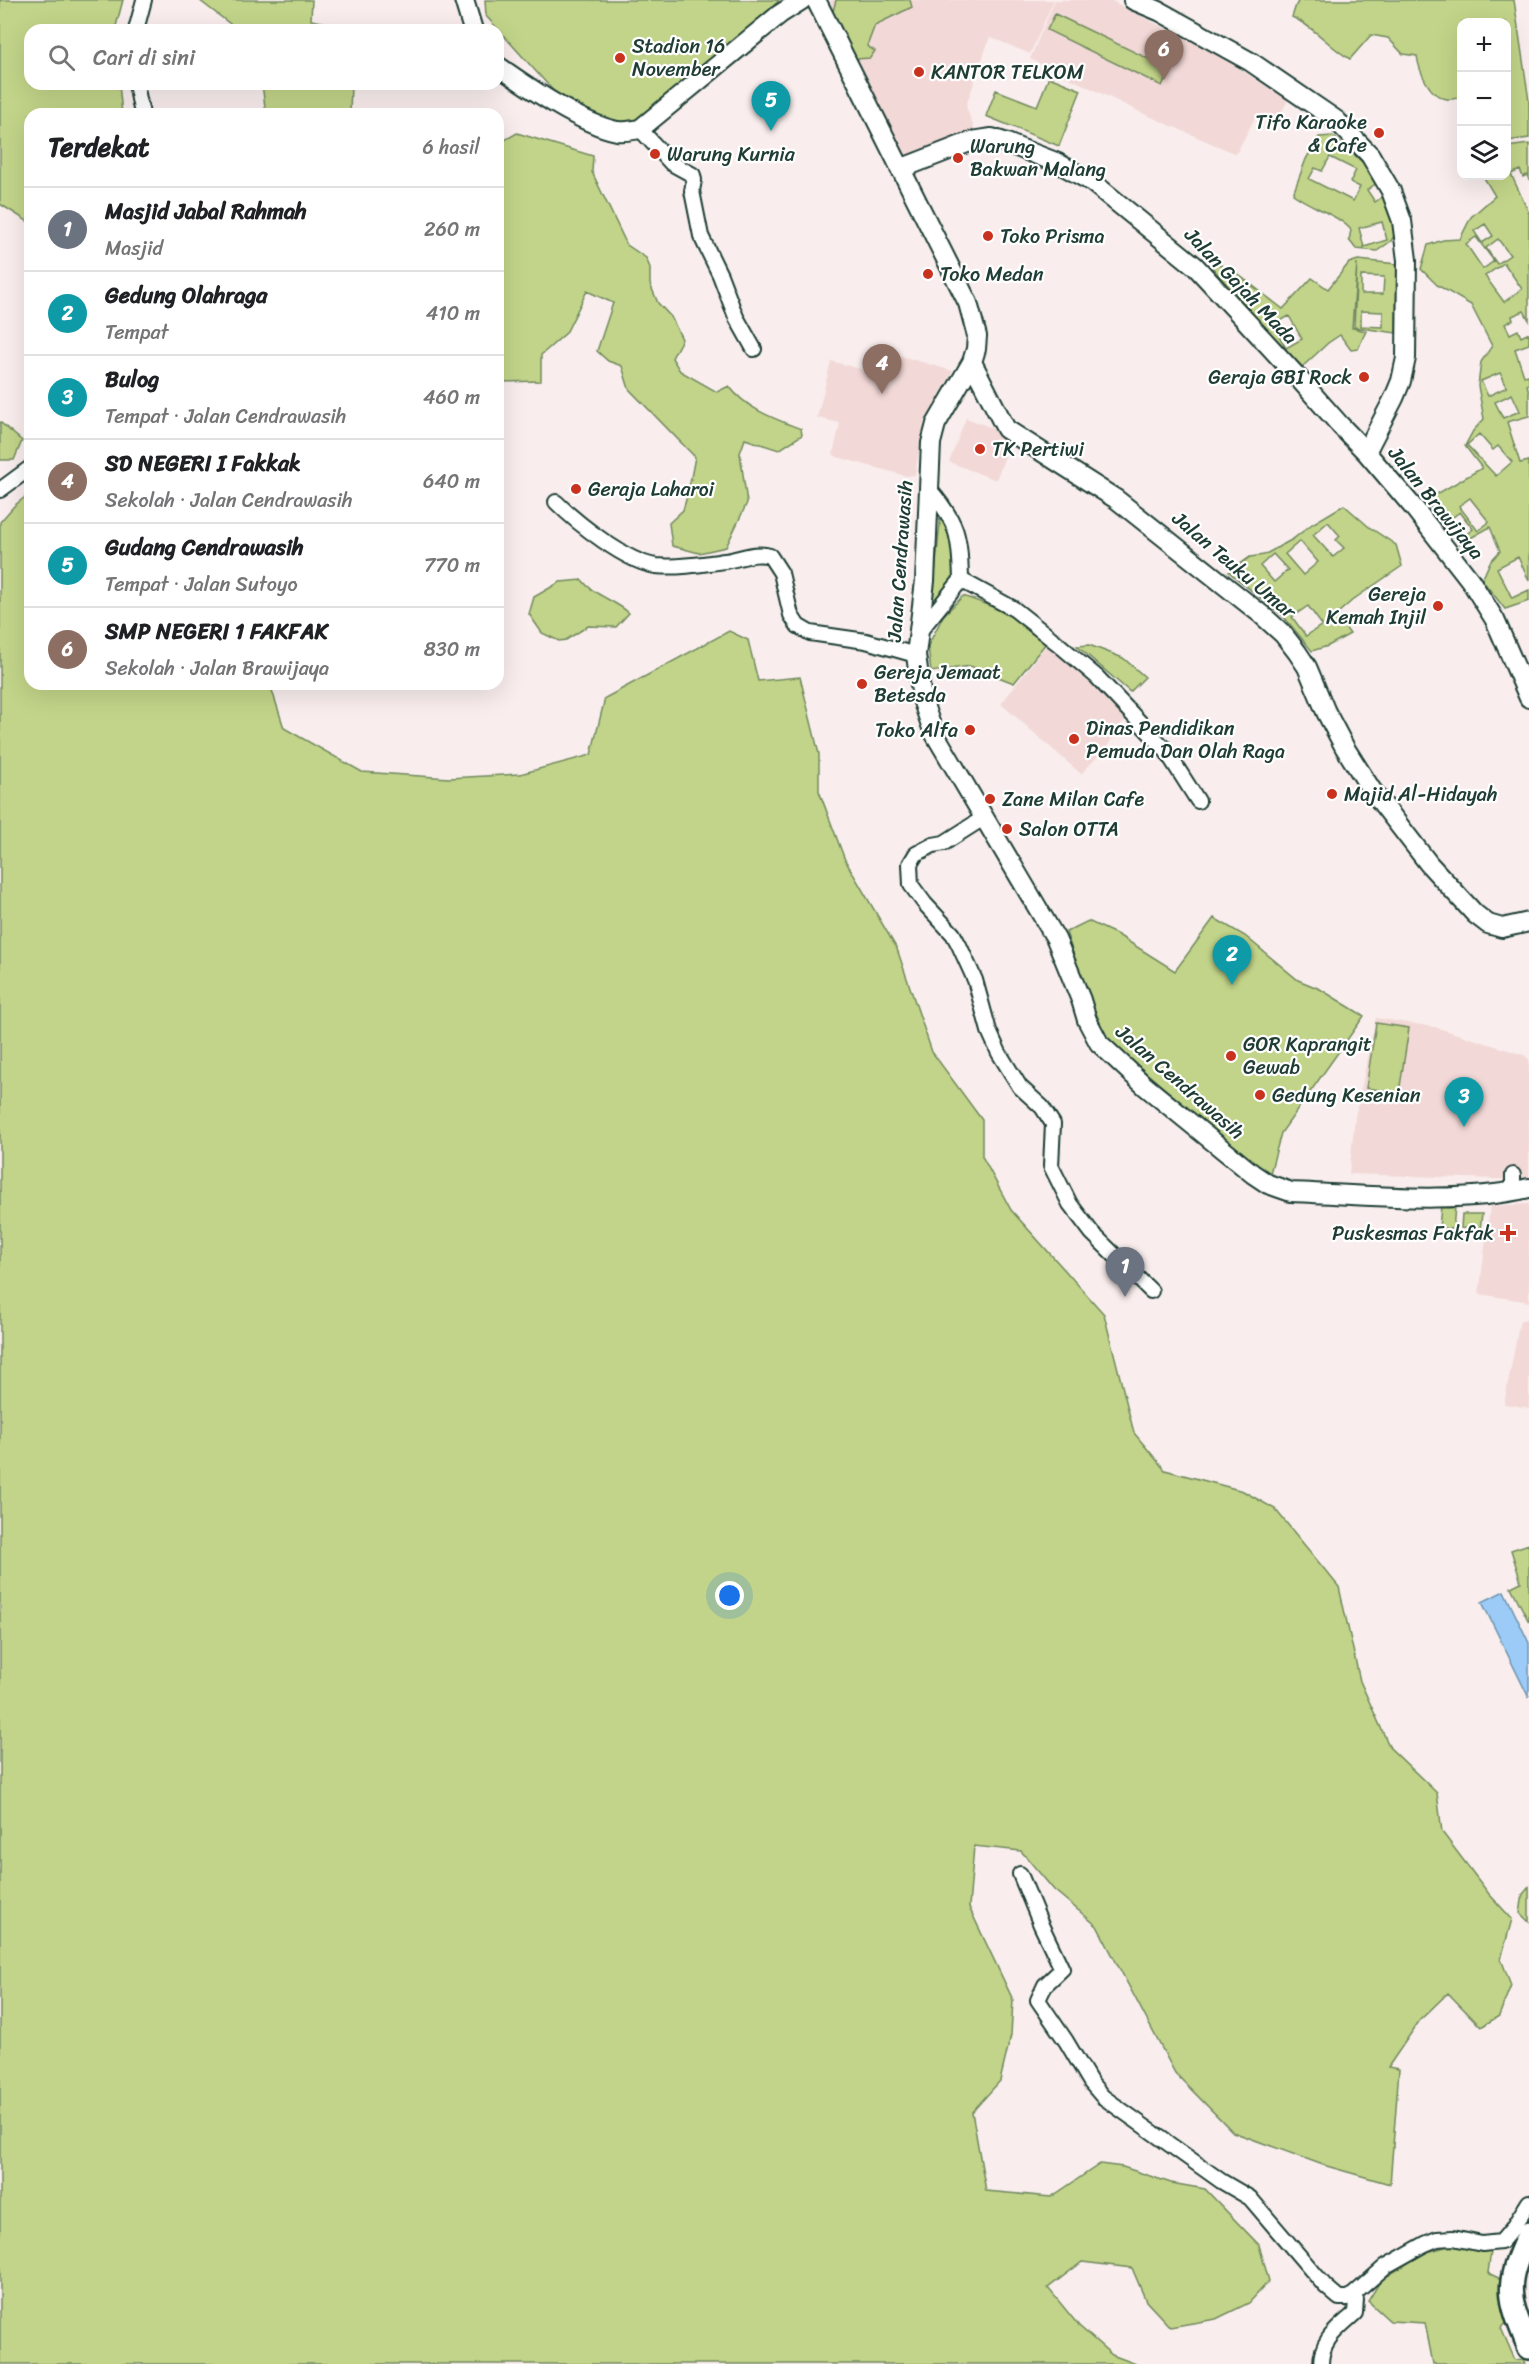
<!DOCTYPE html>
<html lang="id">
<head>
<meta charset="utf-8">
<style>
	:root { --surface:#fff; --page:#f2f2f2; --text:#202124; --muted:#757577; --line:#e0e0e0; --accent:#2563eb }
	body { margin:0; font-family:Sriracha,sans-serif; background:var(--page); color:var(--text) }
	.controls { position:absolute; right:18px; top:18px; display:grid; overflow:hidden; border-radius:12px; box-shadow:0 6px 24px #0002 }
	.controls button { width:54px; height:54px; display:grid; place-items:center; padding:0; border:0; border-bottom:2px solid var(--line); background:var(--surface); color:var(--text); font:30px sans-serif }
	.you { position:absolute; left:730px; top:1596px; width:21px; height:21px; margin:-15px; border:4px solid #fff; border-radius:50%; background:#1a73e8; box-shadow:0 0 0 9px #1a73e833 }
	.badge { display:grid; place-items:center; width:39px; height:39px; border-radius:50%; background:var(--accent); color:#fff; font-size:20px; font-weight:700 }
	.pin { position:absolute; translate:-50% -50px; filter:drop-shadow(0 2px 3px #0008) }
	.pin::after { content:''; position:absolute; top:32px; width:21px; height:18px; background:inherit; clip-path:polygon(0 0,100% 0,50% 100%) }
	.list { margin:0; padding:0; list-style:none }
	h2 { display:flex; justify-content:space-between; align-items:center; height:78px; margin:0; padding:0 24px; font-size:26px }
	h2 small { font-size:20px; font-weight:400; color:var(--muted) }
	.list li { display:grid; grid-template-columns:39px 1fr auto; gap:18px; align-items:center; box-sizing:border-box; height:84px; padding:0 24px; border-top:2px solid var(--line) }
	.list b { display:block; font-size:22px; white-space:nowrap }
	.list p { margin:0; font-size:20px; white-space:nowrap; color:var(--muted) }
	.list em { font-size:20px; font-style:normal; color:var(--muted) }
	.icon { flex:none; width:33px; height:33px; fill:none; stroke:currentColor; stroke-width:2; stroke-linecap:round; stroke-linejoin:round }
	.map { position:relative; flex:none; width:1529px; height:2364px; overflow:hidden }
	.search { position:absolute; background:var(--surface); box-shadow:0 6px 24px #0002; left:24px; top:24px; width:480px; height:66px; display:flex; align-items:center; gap:15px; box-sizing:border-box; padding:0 21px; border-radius:18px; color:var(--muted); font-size:22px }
	.panel { position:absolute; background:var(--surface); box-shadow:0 6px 24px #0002; left:24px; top:108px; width:480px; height:582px; border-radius:18px }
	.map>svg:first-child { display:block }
	.built { fill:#f2d9d7 }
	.green { fill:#c2d489; stroke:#70885e; stroke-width:1.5; fill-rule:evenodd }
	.water { fill:#9dcbf8; stroke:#6b92aa; stroke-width:1.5 }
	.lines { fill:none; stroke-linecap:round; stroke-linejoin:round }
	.street-casing { stroke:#1f3d34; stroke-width:18 }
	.secondary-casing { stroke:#1f3d34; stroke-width:22 }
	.primary-casing { stroke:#1f3d34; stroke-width:26 }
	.street { stroke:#fff; stroke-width:14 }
	.secondary { stroke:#fff; stroke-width:18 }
	.primary { stroke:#fff; stroke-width:21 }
	.poi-dot { fill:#c8321e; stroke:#fff; stroke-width:2 }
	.labels { text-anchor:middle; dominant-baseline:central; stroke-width:4.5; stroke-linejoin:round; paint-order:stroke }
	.poi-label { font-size:20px; fill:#1f3d34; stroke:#fff; text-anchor:start }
	.street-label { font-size:20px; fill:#1f3d34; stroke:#fff }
</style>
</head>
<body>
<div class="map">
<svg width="1529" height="2364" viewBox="0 0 1529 2364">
	<rect width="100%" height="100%" fill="#f9eeed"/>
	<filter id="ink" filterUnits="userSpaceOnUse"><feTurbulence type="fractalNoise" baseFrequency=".0167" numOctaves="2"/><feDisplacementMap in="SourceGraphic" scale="12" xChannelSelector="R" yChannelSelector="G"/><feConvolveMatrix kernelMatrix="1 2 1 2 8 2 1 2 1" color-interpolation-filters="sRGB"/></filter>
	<g filter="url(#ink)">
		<path class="built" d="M 831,0 L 1054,0 L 1030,54 L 990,37 L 966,106 L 975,131 L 923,152 L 905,157 L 829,15 Z
			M 1055,0 L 1110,0 L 1225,59 L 1288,100 L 1276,123 L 1257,114 L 1236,154 L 1144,114 L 1030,59 Z
			M 870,347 L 953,371 L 924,423 L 915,475 L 906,476 L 837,457 L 833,454 L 840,423 L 817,418 L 831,361 L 864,370 Z
			M 966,418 L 1013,436 L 996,480 L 949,462 Z
			M 1047,644 L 1128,717 L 1117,729 L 1108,746 L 1081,774 L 1001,704 Z
			M 1376,1018 L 1435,1027 L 1524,1055 L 1529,1059 L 1529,1179 L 1523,1180 L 1349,1174 L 1355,1117 Z
			M 1529,1204 L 1529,1302 L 1479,1294 L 1490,1206 Z
			M 1520,1320 L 1529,1321 L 1529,1408 L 1504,1404 Z"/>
		<path class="green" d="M 0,0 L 123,0 L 115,30 L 30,30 L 30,84 L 119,84 L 122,114 L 30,114 L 30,223 L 0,204 Z
			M 199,0 L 312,0 L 311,20 L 332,24 L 341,30 L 238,30 Z
			M 485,0 L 779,0 L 760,21 L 663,103 L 634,122 L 623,125 L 587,114 L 558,96 L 486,16 Z
			M 836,0 L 910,0 L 912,7 L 875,25 L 867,46 L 875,51 L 870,58 L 856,59 L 832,15 Z
			M 1299,0 L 1514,0 L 1529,101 L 1529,138 L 1507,141 L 1506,22 L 1462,22 L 1461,97 C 1457,98 1451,100 1447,99 C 1429,97 1419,70 1417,56 L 1403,54 L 1388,38 L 1371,35 L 1350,59 C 1329,47 1315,27 1292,17 L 1296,5 Z
			M 1055,14 L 1170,69 L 1162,86 L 1047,30 Z
			M 1049,77 L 1081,90 L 1059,146 L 986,116 L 996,90 L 1037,106 Z
			M 262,84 L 351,84 L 350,114 L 266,114 Z
			M 517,133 L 593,156 L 592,172 L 627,245 L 646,258 L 650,268 L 650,284 L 658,303 L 671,317 L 682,339 L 672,358 L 680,371 L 717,392 L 729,386 C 746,409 775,419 801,429 L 802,435 L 779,450 L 745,439 L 740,453 L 747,503 L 726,547 L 699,553 L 672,546 L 669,523 L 683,510 L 688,493 L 695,457 L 629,389 L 622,366 L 608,361 L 597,351 L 613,303 L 587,291 L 566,333 L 541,355 L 541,381 L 502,382 L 498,375 L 498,144 Z
			M 1333,136 L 1369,168 L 1387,195 L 1397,231 L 1391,241 L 1377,251 L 1356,249 L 1349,240 L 1351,230 C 1339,215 1310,207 1293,194 L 1306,159 L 1319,137 ZM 1330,157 L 1356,170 L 1350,182 L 1360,187 L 1353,201 L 1309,179 L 1315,168 L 1322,171 ZM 1377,183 L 1385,195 L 1375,202 L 1367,190 ZM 1382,222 L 1387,240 L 1364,247 L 1359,228 Z
			M 1529,144 L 1529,180 L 1527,175 L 1523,177 L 1520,170 L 1511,174 L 1529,213 L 1529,320 L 1524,311 L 1512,316 L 1513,320 L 1505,324 L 1510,334 L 1518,330 L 1521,337 L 1529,333 L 1529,344 L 1515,349 L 1524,376 L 1529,375 L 1529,384 L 1527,385 L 1529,392 L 1529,416 L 1507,422 L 1520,463 L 1529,461 L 1529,581 L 1518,557 L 1497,568 L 1512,598 L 1529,590 L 1529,601 L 1505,609 L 1482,580 L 1490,562 L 1500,551 L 1490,527 L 1460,544 L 1430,507 L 1428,499 L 1482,468 L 1465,446 L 1473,431 L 1484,419 L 1478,386 L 1481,362 L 1492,346 L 1471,305 L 1437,285 L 1421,269 L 1428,245 L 1443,240 L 1460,239 L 1471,217 L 1495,196 L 1483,176 L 1506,176 L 1507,147 ZM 1485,224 L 1493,236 L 1482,243 L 1474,231 ZM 1476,237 L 1494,261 L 1483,269 L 1466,244 ZM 1498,239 L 1510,255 L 1497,264 L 1486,248 ZM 1504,263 L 1522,289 L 1504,302 L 1485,276 ZM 1500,373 L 1507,387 L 1488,396 L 1481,381 ZM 1512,394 L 1520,411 L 1503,418 L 1495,402 ZM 1479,434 L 1493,450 L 1498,446 L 1512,462 L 1496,476 L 1467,445 ZM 1470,498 L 1489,522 L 1478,531 L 1459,506 ZM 1460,512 L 1473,529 L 1464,536 L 1450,519 Z
			M 1211,260 L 1236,273 L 1283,309 L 1312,278 L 1328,289 L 1349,263 L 1358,260 L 1397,264 L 1396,333 L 1354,327 L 1357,263 L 1352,328 L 1366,331 L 1358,349 L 1351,350 L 1340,335 L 1328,343 L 1301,368 L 1222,279 L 1211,266 ZM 1361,276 L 1384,277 L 1383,294 L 1361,294 ZM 1361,311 L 1383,312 L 1383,327 L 1361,326 ZM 1289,316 L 1302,339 L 1286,348 L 1273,325 Z
			M 0,422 L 22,441 L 14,460 L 0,460 Z
			M 30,493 L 30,684 L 270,684 L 284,728 L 362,772 L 449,778 L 520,774 L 591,755 L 605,698 L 729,631 L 748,640 L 758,681 L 800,677 L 819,754 L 819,791 L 845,860 L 897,949 L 932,1052 L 982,1120 L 982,1156 L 1011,1210 L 1104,1314 L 1134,1433 L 1165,1470 L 1243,1491 L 1275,1509 L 1339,1587 L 1360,1681 L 1390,1748 L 1437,1793 L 1442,1832 L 1489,1894 L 1512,1919 L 1501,1959 L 1511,1985 L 1499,2016 L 1481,2027 L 1448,1993 L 1420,2020 L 1388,2067 L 1399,2069 L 1390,2184 L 1323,2165 L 1233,2132 L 1175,2073 L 1097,1926 L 1054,1890 L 1021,1851 L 974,1846 L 969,1907 L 1013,2000 L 1011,2035 L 1000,2081 L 972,2112 L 986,2191 L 1051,2197 L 1100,2164 L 1123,2167 L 1171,2183 L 1205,2189 L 1259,2245 L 1269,2281 L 1249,2303 L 1216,2319 L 1170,2327 L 1146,2301 L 1132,2268 L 1082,2262 L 1048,2288 L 1079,2326 L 1112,2355 L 1136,2364 L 0,2364 L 0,522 L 14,506 Z
			M 1344,505 L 1369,527 L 1396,545 L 1402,566 L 1354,599 L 1338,613 L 1341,622 L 1350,634 L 1328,646 L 1312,651 L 1284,617 L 1229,572 L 1250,557 L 1264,555 L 1293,539 L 1312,524 ZM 1328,522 L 1340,536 L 1336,540 L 1344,548 L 1333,557 L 1313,535 ZM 1300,541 L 1318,562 L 1303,575 L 1285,554 ZM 1273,554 L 1288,570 L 1274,582 L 1260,566 ZM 1308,606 L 1322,625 L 1306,636 L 1292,617 Z
			M 941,512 C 948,525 960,557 957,571 C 954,585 940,596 932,605 Z
			M 582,580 C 594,596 615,600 629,613 L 616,627 L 588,626 L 566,640 L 559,641 L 542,633 L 529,614 L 534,597 L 560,582 Z
			M 963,596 C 995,607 1023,618 1046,643 L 1014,683 L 970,666 L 931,672 L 928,646 L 943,616 Z
			M 1089,645 L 1123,658 L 1145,677 L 1130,692 L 1077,646 Z
			M 1214,918 L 1245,936 L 1298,980 L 1320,989 L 1364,1016 L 1281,1133 L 1269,1177 L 1098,1032 L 1099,1020 L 1079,971 L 1066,932 L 1088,921 L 1118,935 L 1175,971 Z
			M 1376,1023 L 1409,1028 L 1399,1093 L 1366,1088 Z
			M 1441,1206 L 1455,1207 L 1453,1229 L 1439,1228 Z
			M 1462,1214 L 1482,1214 L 1480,1229 L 1461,1228 Z
			M 1529,1544 L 1529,1622 L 1511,1587 L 1521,1582 L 1511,1550 Z
			M 1529,1887 L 1529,1922 L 1520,1913 L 1523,1894 Z
			M 1452,2245 L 1491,2251 L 1488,2273 L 1503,2280 L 1509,2321 L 1501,2328 L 1515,2360 L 1523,2359 L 1525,2364 L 1433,2364 L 1425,2323 L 1390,2321 L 1368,2301 L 1381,2280 L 1424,2253 Z"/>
		<path class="water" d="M 1504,1591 L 1529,1643 L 1529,1698 L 1482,1602 Z"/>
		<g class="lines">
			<defs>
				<path id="street" d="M 136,30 L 144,0
					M 136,84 L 142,114
					M 640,129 L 671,163 L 693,175 L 694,180 L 692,191 L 701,236 L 720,275 L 736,317 L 754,349
					M 0,490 L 30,468
					M 556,502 C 577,523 626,562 656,566 C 678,568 703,564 725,561 C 740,559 755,551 770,556 L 781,573 L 791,615 L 798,626 L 810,633 L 866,641 L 916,655
					M 961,580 L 1014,609 L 1057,643 L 1097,677 L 1165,749 L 1198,801
					M 919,632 L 961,580 C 960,537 958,522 929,489
					M 985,817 L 944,843 L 933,845 L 916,854 L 910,864 L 911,885 L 925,904 L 953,934 L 959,945 L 975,980 L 989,1031 L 999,1053 L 1020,1087 L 1042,1107 L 1053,1124 L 1051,1166 L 1070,1204 L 1092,1233 L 1151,1291
					M 1513,1192 L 1513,1175
					M 1020,1874 L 1041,1925 L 1062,1969 L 1045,1985 L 1038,2000 L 1066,2041 L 1091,2083 L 1103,2097 L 1221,2181 L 1250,2198 L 1325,2286 L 1339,2298 L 1347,2298 L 1353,2295 L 1386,2266 L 1425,2244 L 1437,2239 L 1453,2238 L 1482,2244 L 1501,2242 L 1512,2229 L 1529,2202
					M 1321,2364 C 1321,2339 1338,2329 1355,2313 L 1356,2300 L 1353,2295"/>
				<path id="secondary" d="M 464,0 L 473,30
					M 816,0 L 968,303 L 977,336 L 976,349 L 972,362 L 936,424 L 931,443 L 925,581 L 916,655 L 922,699 L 933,731 L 1056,939 L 1081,1000 L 1087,1020 L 1099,1043 L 1145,1086 L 1253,1174 L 1268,1184 L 1291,1192 C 1367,1195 1456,1205 1529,1188
					M 1133,0 L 1159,11 L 1251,62 L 1336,120 L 1370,155 L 1391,191 L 1402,221 L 1407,260 L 1406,358 L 1401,381 L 1394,398 L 1366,452
					M 498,66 C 528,87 581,124 617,131 C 625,132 633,130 640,129 L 780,14 L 802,0
					M 900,169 L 972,141 L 992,138 L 1004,142 L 1058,163 L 1092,182 L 1195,266 L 1293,372 L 1340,425 L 1366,452 L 1414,508 L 1470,580 L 1495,620 L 1529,698
					M 972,362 L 1006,429 L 1116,499 L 1262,615 L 1283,634 L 1297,652 L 1307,667 L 1326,712 L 1345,748 L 1371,789 L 1429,864 L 1475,914 L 1488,924 L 1502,928 L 1529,922"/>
				<path id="primary" d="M 1529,2233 C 1504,2286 1507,2295 1529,2348"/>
			</defs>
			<use href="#street" class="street-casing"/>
			<use href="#secondary" class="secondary-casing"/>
			<use href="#primary" class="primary-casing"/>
			<use href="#street" class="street"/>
			<use href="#secondary" class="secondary"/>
			<use href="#primary" class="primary"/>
		</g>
	</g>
	<g class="poi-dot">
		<circle cx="620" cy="58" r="6"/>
		<circle cx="919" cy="72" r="6"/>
		<circle cx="1379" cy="133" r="6"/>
		<circle cx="655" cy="154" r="6"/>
		<circle cx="958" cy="158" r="6"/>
		<circle cx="988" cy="236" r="6"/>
		<circle cx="928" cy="274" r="6"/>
		<circle cx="1364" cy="377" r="6"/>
		<circle cx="980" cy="449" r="6"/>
		<circle cx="576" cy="489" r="6"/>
		<circle cx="1438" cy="606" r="6"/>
		<circle cx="862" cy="684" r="6"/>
		<circle cx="970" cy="730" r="6"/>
		<circle cx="1074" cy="739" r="6"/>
		<circle cx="1332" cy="794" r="6"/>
		<circle cx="990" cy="799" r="6"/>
		<circle cx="1007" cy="829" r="6"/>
		<circle cx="1231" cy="1056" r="6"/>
		<circle cx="1260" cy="1095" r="6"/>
		<path d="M1505 1224h6v6h6v6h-6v6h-6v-6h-6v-6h6z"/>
	</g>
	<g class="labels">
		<g class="poi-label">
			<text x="632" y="46">Stadion 16<tspan x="632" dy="23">November</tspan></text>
			<text x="931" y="72">KANTOR TELKOM</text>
			<text x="1367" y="122" text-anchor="end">Tifo Karaoke<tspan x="1367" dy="23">&amp; Cafe</tspan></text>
			<text x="970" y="146">Warung<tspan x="970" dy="23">Bakwan Malang</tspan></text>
			<text x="667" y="154">Warung Kurnia</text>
			<text x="1000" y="236">Toko Prisma</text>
			<text x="940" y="274">Toko Medan</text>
			<text x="1352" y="377" text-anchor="end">Geraja GBI Rock</text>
			<text x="992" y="449">TK Pertiwi</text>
			<text x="588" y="489">Geraja Laharoi</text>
			<text x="1426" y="594" text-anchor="end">Gereja<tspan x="1426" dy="23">Kemah Injil</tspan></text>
			<text x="874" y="672">Gereja Jemaat<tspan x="874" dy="23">Betesda</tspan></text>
			<text x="1086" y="728">Dinas Pendidikan<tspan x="1086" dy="23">Pemuda Dan Olah Raga</tspan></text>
			<text x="958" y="730" text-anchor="end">Toko Alfa</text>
			<text x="1344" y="794">Majid Al-Hidayah</text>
			<text x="1002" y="799">Zane Milan Cafe</text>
			<text x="1019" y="829">Salon OTTA</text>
			<text x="1243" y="1044">GOR Kaprangit<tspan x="1243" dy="23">Gewab</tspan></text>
			<text x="1272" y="1095">Gedung Kesenian</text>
			<text x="1494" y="1233" text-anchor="end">Puskesmas Fakfak</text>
		</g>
		<g class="street-label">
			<text transform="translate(1241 286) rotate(46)">Jalan Gajah Mada</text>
			<text transform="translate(1436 503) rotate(51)">Jalan Brawijaya</text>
			<text transform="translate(900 561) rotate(-86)">Jalan Cendrawasih</text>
			<text transform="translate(1234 565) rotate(40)">Jalan Teuku Umar</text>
			<text transform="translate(1180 1082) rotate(41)">Jalan Cendrawasih</text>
		</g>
	</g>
</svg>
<div class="controls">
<button>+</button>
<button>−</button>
<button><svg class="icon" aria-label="layers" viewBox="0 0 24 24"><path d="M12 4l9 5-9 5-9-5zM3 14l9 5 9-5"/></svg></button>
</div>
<div class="you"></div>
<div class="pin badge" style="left:1125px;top:1297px;background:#6b7280">1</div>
<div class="pin badge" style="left:1232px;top:985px;background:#0f9aa8">2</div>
<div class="pin badge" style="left:1464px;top:1127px;background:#0f9aa8">3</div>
<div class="pin badge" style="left:882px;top:394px;background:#8d6e63">4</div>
<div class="pin badge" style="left:771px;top:131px;background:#0f9aa8">5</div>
<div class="pin badge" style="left:1164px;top:80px;background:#8d6e63">6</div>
<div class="search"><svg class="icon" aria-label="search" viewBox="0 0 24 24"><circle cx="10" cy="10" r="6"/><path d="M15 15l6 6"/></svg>Cari di sini</div>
<section class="panel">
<h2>Terdekat<small>6 hasil</small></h2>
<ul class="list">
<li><span class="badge" style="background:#6b7280">1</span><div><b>Masjid Jabal Rahmah</b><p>Masjid</p></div><em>260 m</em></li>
<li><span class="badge" style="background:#0f9aa8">2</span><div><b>Gedung Olahraga</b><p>Tempat</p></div><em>410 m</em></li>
<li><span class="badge" style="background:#0f9aa8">3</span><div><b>Bulog</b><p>Tempat · Jalan Cendrawasih</p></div><em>460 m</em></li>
<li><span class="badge" style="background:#8d6e63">4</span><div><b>SD NEGERI I Fakkak</b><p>Sekolah · Jalan Cendrawasih</p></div><em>640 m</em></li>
<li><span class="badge" style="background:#0f9aa8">5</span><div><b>Gudang Cendrawasih</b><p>Tempat · Jalan Sutoyo</p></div><em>770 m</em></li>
<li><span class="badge" style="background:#8d6e63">6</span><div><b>SMP NEGERI 1 FAKFAK</b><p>Sekolah · Jalan Brawijaya</p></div><em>830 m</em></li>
</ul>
</section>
</div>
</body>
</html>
